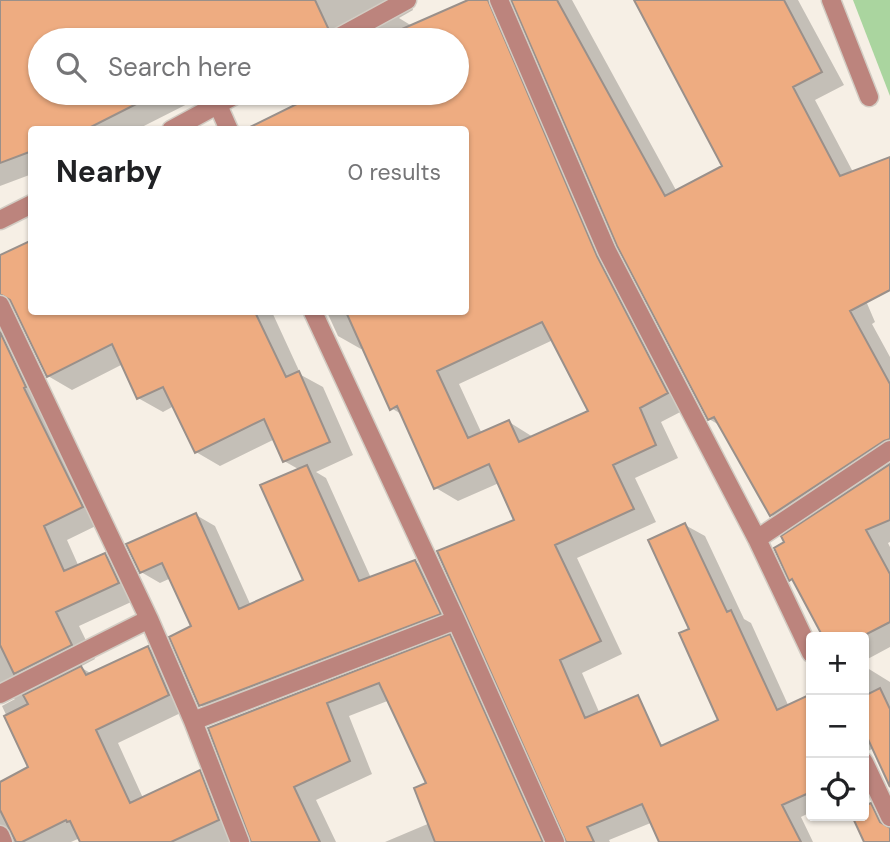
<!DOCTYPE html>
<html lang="en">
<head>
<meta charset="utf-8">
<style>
	:root { --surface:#fff; --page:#f6f6f6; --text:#202124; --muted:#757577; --line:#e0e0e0 }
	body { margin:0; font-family:"DM Sans",sans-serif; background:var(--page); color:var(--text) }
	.controls { position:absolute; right:21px; bottom:21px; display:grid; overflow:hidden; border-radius:7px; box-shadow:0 2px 5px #0004 }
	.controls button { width:63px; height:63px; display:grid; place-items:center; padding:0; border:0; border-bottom:2px solid var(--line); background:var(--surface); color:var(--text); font:35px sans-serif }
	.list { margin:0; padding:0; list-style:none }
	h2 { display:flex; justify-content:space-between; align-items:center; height:91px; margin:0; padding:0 28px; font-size:30px }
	h2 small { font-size:23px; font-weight:400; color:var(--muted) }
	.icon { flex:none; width:38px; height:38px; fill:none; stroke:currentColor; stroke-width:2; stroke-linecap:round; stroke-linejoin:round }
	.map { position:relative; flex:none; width:890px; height:842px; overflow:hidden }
	.search { position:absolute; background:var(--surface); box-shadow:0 2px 5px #0004; left:28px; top:28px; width:441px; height:77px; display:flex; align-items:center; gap:18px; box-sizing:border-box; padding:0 24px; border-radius:38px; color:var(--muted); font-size:26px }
	.panel { position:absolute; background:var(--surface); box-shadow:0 2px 5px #0004; left:28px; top:126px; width:441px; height:189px; border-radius:7px }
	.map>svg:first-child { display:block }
	.green { fill:#aad59f }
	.shadow { fill:#0003; fill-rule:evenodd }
	.building { fill:#eeac81; stroke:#9a908a; stroke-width:2; fill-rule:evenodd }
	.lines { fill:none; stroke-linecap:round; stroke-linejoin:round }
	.minor-casing { stroke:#d2ccc3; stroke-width:21 }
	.minor { stroke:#bc847d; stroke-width:18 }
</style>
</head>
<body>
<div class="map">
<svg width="890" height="842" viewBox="0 0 890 842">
	<rect width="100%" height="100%" fill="#f6efe5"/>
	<path class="green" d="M 853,0 L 890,0 L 890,96 Z"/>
	<path class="shadow" d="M 20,0 L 409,0 L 413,10 L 399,18 L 412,26 L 472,0 L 572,0 L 677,192 L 725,167 L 636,0 L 798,0 L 844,85 L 815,100 L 853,172 L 890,159 L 890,290 L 866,301 L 875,322 L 872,324 L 890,357 L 890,542 L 888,543 L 890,547 L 890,647 L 864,661 L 864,637 L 825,637 L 796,582 L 791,579 L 787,542 L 796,529 L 772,515 L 721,426 L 709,419 L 515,5 L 512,7 L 511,19 L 619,270 L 690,407 L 661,422 L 678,458 L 635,478 L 656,522 L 577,558 L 622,654 L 582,673 L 603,721 L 658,820 L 609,840 L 610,842 L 567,842 L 516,520 L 499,483 L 458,501 L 436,488 L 403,415 L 391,408 L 364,348 L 361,349 L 338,336 L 327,312 L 466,312 L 466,130 L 249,129 L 323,93 L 457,93 L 457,40 L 331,40 L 325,36 L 322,30 L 304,40 L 40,40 L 40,93 L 209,93 L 136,130 L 32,130 L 32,174 L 0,186 L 0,7 ZM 553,340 L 590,412 L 533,437 L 509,422 L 482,434 L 459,384 Z
		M 0,257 L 32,312 L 272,312 L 301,375 L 323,387 L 353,455 L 316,472 L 326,478 L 371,578 L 415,562 L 434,572 L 458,624 L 219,716 L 200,705 L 193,627 L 171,578 L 160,583 L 141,572 L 196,515 L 215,526 L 251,606 L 305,581 L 300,470 L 284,461 L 275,439 L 220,466 L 196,452 L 174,406 L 163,412 L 138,398 L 123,364 L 72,390 L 48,376 L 17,310 L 14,313 L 13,325 L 106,521 L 67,540 L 79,567 L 105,555 L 129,569 L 142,597 L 79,626 L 95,659 L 80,667 L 92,674 L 148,648 L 171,661 L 191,708 L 118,743 L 143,798 L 200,772 L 223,785 L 245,842 L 82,842 L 80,838 L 71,842 L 0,842 L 0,784 L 31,768 L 2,706 L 15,699 L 3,692 L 0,694 Z
		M 685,525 L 705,536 L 744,619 L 751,623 L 789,707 L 811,696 L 811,778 L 802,782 L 811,804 L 811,812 L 801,817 L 813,842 L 715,842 L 720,721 L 691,630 Z
		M 450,636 L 473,650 L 559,842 L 385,842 L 430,823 L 429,784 L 390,700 L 349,716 L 372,774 L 316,800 L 336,842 L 252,842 L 210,729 Z
		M 869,669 L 890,682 L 890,784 L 874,748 L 864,753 L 864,672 Z
		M 871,805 L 890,816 L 890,842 L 866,842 L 854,816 L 864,816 L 864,808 Z"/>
	<path class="building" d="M 0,0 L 315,0 L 329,30 L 324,35 L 323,40 L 40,40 L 40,93 L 158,93 L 85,130 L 32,130 L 32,151 L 0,163 Z
		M 468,0 L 488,0 L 597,256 L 668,393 L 640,408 L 656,445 L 613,465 L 634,509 L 555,545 L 601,641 L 560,660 L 585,718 L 638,695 L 661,746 L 718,720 L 679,633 L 689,629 L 648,540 L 685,523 L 727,612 L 731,610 L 777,710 L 811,694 L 811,792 L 782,805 L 801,842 L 659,842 L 642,804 L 587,827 L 594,842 L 566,842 L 437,551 L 514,520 L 489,464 L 434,489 L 397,406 L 390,410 L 346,312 L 466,312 L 466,130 L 244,130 L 319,93 L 457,93 L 457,40 L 377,40 ZM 542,322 L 588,411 L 519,442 L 509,420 L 468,438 L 437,371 Z
		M 511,0 L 557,0 L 665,196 L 722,166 L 634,0 L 784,0 L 822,72 L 793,87 L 840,176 L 890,157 L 890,290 L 850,311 L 890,384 L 890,439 L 884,441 L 770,516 L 714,417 L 708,420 L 617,246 Z
		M 32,240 L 32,312 L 255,312 L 286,377 L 299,371 L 330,442 L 283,462 L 264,419 L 195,453 L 163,387 L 137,399 L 112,344 L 47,377 L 10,300 L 0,294 L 0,255 Z
		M 0,332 L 26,387 L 24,388 L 83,507 L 44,526 L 64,571 L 105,553 L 119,583 L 56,612 L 72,645 L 14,674 L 0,645 Z
		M 890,464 L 890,520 L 866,530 L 890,574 L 890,622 L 861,637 L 823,637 L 792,579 L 789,581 L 774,548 L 784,542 L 781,536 Z
		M 307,465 L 359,581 L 415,560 L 441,614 L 199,706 L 169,637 L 191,626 L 162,563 L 140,573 L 126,544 L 196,513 L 239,609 L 303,580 L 260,485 Z
		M 450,634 L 543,842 L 435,842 L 414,788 L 426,783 L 379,683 L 327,703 L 350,761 L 294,787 L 320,842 L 251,842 L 208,728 Z
		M 148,646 L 169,695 L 96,730 L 130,803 L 200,770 L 219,820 L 171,842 L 80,842 L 70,821 L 67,822 L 66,820 L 22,842 L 16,842 L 0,810 L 0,782 L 28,767 L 4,716 L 28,704 L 23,695 L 81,666 L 86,675 Z
		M 880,688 L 890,709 L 890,787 L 868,739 L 866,740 L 864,734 L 864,696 Z
		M 871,803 L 880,822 L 890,828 L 890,842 L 864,842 L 852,816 L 864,816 L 864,806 Z"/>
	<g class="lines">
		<defs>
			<path id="minor" d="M 499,0 L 607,251 L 757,539 L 811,653
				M 831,0 L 869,97
				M 334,40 L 407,0
				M 218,105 L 229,130
				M 171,130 L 239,93
				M 0,220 L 32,204
				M 0,305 L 149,619
				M 313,312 L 456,620 L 555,842
				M 757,539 L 890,450
				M 0,694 L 149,619 L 193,721 L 456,620
				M 193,721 L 240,842
				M 864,762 L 890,817
				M 0,835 L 3,842"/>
		</defs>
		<use href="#minor" class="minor-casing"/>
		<use href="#minor" class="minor"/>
	</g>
</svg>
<div class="controls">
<button>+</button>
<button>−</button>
<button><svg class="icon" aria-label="locate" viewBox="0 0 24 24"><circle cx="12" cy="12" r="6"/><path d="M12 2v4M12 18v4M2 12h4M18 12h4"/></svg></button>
</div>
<div class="search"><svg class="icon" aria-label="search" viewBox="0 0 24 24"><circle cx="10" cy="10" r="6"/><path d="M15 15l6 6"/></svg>Search here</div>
<section class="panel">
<h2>Nearby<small>0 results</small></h2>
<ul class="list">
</ul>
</section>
</div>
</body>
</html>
